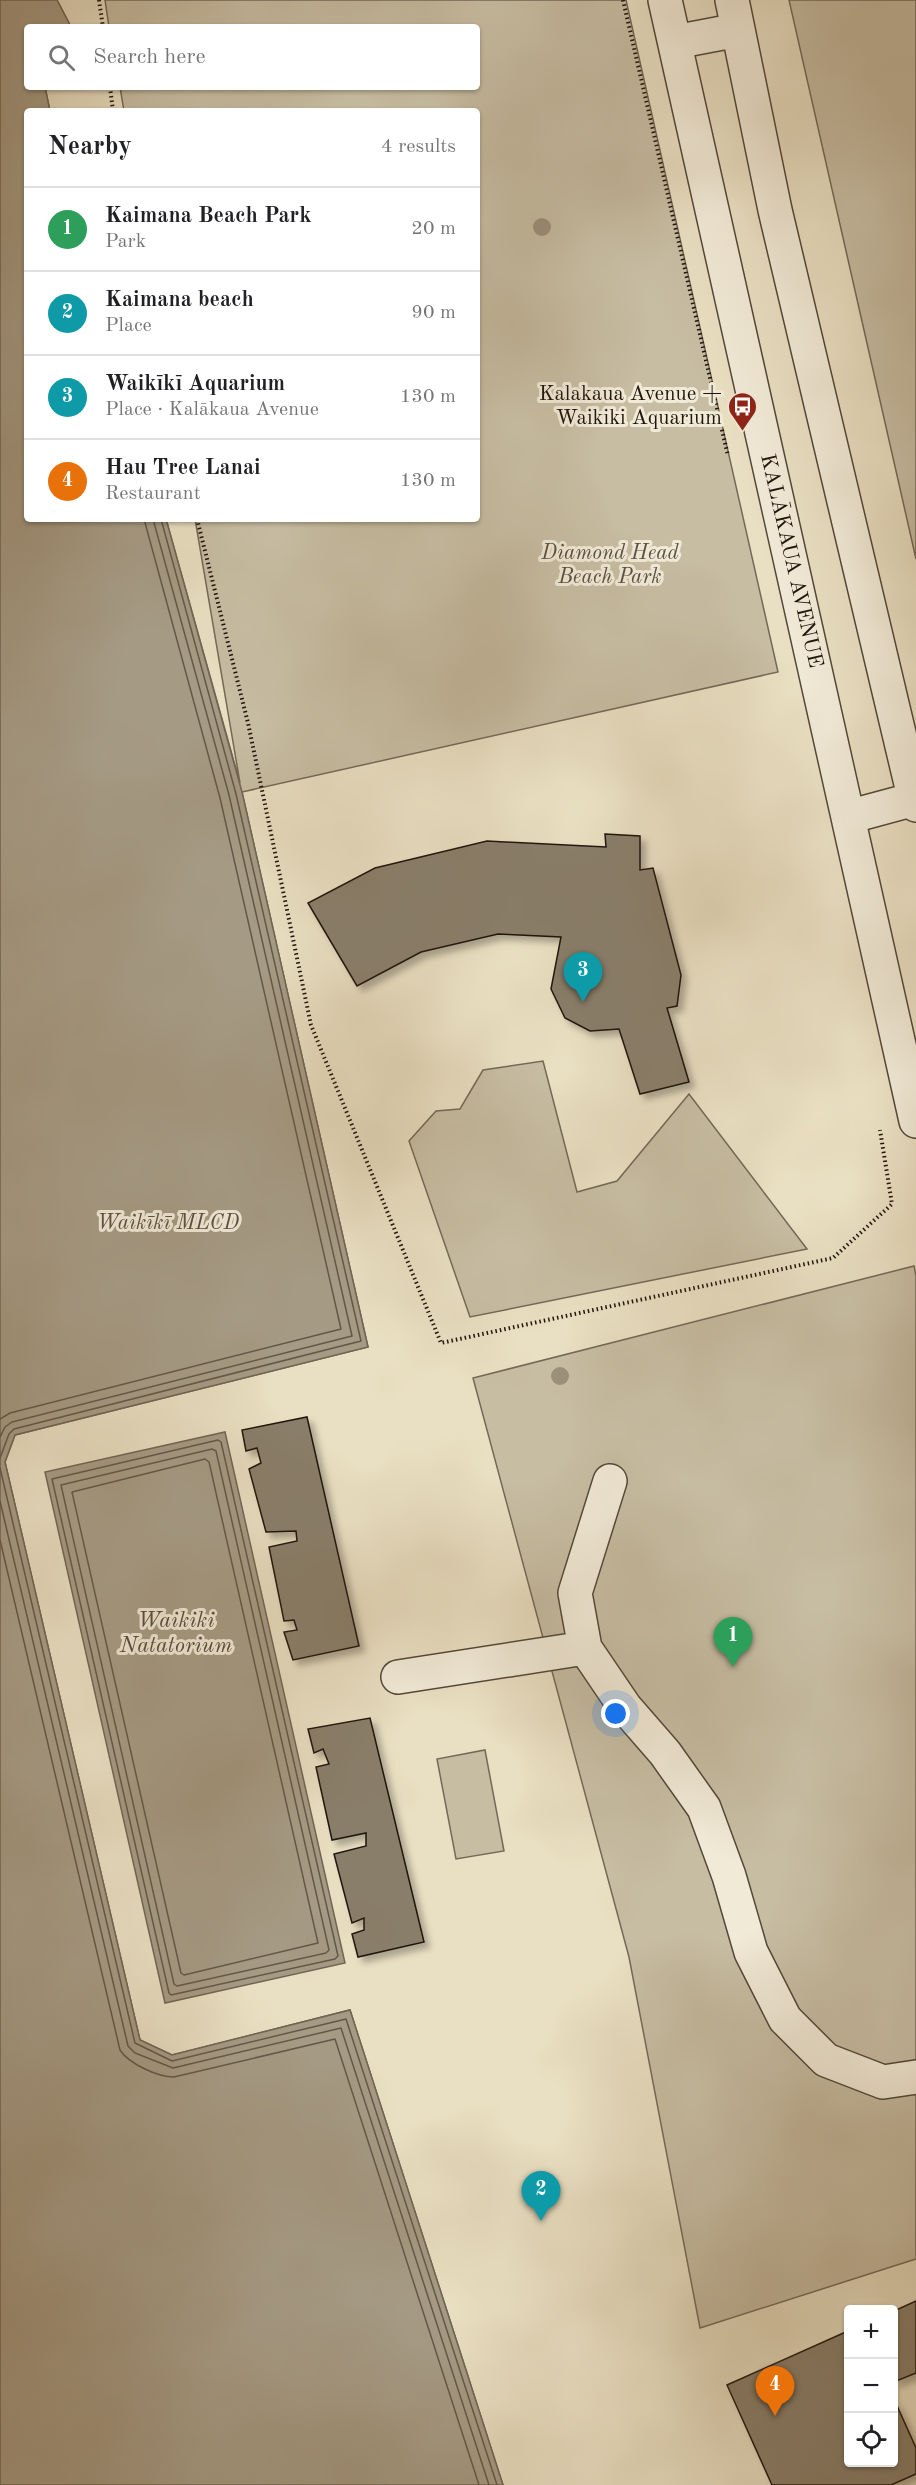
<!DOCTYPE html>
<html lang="en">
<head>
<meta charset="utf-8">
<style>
	:root { --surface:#fff; --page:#f6f6f6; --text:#202124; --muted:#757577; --line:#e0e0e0; --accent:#7c3aed }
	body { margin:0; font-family:"Old Standard TT",serif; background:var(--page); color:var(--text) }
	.controls { position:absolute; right:18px; bottom:18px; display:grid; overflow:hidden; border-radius:6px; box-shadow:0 2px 4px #0004 }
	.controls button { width:54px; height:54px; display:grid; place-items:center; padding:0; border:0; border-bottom:2px solid var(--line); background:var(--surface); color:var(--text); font:30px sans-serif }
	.you { position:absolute; left:616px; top:1714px; width:21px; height:21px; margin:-15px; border:4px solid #fff; border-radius:50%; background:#1a73e8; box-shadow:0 0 0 9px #1a73e833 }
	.badge { display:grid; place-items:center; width:39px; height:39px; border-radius:50%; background:var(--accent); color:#fff; font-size:20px; font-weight:700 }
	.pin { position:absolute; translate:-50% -50px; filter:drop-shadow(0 2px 3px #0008) }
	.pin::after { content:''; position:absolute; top:32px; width:21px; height:18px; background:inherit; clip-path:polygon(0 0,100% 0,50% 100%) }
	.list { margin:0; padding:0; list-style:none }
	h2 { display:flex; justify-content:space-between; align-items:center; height:78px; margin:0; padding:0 24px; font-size:26px }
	h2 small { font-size:20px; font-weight:400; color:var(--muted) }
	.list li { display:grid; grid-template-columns:39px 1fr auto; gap:18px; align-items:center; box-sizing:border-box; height:84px; padding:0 24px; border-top:2px solid var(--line) }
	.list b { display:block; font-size:22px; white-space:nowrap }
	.list p { margin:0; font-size:20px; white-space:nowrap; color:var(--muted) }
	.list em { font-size:20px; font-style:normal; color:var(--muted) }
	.icon { flex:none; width:33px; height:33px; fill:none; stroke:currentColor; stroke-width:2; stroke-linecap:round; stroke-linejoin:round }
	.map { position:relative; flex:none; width:916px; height:2485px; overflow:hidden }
	.search { position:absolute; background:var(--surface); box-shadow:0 2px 4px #0004; left:24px; top:24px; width:456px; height:66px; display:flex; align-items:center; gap:15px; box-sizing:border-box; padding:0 21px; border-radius:6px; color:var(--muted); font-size:22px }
	.panel { position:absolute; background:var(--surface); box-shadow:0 2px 4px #0004; left:24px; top:108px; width:456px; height:414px; border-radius:6px }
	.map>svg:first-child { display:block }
	.green { fill:#c7bda3; stroke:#746958; stroke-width:1.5 }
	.water { fill:#a59a84; stroke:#706554; stroke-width:1.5 }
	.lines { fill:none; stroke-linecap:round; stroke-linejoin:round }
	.shore { stroke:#635848; stroke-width:1.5 }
	.building { fill:#897e6b; stroke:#21150d; stroke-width:1.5; filter:url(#shadow) }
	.minor-casing { stroke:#53483a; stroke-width:36 }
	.path { stroke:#21150d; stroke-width:4; stroke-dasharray:1.5 3; stroke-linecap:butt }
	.minor { stroke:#f1ead7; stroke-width:33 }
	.tree { fill:#9b907c }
	.labels { text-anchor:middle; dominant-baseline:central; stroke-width:6; stroke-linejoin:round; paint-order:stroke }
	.poi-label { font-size:21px; fill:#21150d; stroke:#f1ead7; text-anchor:end }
	.park-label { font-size:21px; font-style:italic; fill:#5b5042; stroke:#f1ead7 }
	.street-label { font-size:21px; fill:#21150d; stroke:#f1ead7 }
	.water-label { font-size:22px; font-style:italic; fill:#564a3d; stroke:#f1ead7 }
</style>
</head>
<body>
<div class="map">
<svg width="916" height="2485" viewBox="0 0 916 2485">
	<defs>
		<filter id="shadow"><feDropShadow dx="5.5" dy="5.5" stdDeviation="3" flood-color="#0004"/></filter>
	</defs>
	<rect width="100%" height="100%" fill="#e9dfc2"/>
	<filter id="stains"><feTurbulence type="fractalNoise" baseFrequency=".00333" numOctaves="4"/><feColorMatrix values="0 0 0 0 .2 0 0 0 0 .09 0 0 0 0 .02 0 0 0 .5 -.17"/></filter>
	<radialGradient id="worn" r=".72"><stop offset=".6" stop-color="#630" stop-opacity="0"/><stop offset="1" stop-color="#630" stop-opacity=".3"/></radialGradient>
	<path class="green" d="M 0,0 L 57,0 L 71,27 L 27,27 L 27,87 L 45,87 L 50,111 L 27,111 L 27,519 L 166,519 L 240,783 L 195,519 L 477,519 L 477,111 L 124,111 L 120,87 L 477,87 L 477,27 L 109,27 L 105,0 L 626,0 L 778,672 L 242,792 L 368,1347 L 15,1435 L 5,1462 L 140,2040 L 172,2055 L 350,2010 L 503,2485 L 0,2485 Z
		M 789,0 L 916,0 L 916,559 Z
		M 543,1061 L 577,1192 L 617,1181 L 689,1094 L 807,1249 L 470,1317 L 409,1141 L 436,1111 L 460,1109 L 483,1070 Z
		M 914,1266 L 916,1276 L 916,2259 L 700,2328 L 629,1957 L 473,1378 Z
		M 485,1750 L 504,1851 L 456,1859 L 437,1759 Z"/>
	<path class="water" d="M 0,0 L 57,0 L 71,27 L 27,27 L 27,87 L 45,87 L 50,111 L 27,111 L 27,519 L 166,519 L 242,792 L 368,1347 L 15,1435 L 5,1462 L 140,2040 L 172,2055 L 350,2010 L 503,2485 L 0,2485 Z
		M 225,1432 L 345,1963 L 165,2003 L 45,1472 Z"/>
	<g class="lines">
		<path class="shore" d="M 0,1419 L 10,1413 L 341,1329 L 220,798 L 144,519
			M 0,1437 L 5,1427 L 12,1422 L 352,1336 L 229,795 L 153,519
			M 218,1440 L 221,1442 L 338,1956 L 335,1959 L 171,1995 L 169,1993 L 52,1479 Z
			M 212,1449 L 216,1451 L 329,1950 L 326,1953 L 177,1986 L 174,1984 L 61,1485 Z
			M 0,1458 L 9,1434 L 14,1429 L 361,1341 L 236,794 L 161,519
			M 205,1459 L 209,1462 L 318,1943 L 184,1975 L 181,1973 L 72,1492 Z
			M 0,1468 L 135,2043 L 172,2061 L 346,2019 L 497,2485
			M 0,1501 L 128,2046 L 135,2053 L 173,2068 L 341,2028 L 489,2485
			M 0,1540 L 120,2050 C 129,2064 158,2077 174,2077 L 335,2039 L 479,2485"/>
	</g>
	<path class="building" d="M 605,834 L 640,836 L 640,870 L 653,868 L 681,975 L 677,1006 L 667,1008 L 689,1082 L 640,1094 L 619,1029 L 590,1031 L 565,1018 L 551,989 L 561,937 L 498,934 L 421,952 L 357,986 L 308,903 L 375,868 L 487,841 L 606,847 Z
		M 307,1417 L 359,1646 L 293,1660 L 284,1632 L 297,1630 L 294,1620 L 284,1621 L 269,1547 L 297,1541 L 296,1531 L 266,1532 L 249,1469 L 261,1463 L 257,1448 L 246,1451 L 242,1430 Z
		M 370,1718 L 424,1942 L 358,1957 L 352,1934 L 364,1930 L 364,1918 L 352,1923 L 334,1854 L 366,1846 L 366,1833 L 332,1840 L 316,1767 L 329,1764 L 323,1749 L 314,1753 L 308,1729 Z
		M 916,2301 L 916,2373 L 894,2382 L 894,2311 Z
		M 848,2331 L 848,2462 L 894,2462 L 894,2399 L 916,2448 L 916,2474 L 891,2485 L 772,2485 L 727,2385 Z"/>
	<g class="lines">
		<defs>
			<path id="minor" d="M 665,0 L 916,1121
				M 732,0 L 775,210 L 916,805
				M 675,42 L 738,30
				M 848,817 L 915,799
				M 610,1481 L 575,1593 L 585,1648 L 625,1707 L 665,1753 L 704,1808 L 729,1876 L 751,1952 L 785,2019 L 826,2060 L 883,2082 L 916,2077
				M 398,1677 L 585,1648"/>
		</defs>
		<use href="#minor" class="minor-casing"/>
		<path class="path" d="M 99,0 L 103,27
			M 623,0 L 728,456
			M 110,87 L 113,111
			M 197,519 L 248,723 L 311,1025 L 441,1343 L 833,1258 L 892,1204 L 880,1130"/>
		<use href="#minor" class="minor"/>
	</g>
	<g class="tree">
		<circle cx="542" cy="227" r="9"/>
		<circle cx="560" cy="1376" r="9"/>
	</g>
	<defs>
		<symbol id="bus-pin" viewBox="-11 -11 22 30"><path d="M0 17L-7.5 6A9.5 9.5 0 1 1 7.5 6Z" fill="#8f2418" stroke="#f1ead7"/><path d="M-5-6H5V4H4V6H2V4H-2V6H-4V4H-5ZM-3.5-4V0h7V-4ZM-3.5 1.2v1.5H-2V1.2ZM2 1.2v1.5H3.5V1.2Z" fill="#fff"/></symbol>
	</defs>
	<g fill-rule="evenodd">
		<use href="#bus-pin" x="726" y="390" width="33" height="45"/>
	</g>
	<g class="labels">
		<g class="poi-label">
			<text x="722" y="394">Kalakaua Avenue +<tspan x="722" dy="24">Waikiki Aquarium</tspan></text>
		</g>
		<g class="park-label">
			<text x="610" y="553">Diamond Head<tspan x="610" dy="24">Beach Park</tspan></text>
			<text x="168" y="1223">Waikīkī MLCD</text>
		</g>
		<g class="street-label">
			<text transform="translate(791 561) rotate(77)">KALĀKAUA AVENUE</text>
		</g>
		<g class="water-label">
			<text x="176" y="1621">Waikiki<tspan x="176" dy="25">Natatorium</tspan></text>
		</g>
	</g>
	<rect width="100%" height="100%" filter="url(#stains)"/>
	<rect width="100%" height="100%" fill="url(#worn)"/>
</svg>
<div class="controls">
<button>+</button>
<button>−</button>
<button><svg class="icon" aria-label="locate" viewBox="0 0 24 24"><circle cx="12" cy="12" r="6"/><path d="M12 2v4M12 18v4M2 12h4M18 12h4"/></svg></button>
</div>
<div class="you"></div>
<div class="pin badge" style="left:733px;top:1667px;background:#2e9e5b">1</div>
<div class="pin badge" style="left:541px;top:2221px;background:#0f9aa8">2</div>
<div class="pin badge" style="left:583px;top:1002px;background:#0f9aa8">3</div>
<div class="pin badge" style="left:775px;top:2416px;background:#e8710a">4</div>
<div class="search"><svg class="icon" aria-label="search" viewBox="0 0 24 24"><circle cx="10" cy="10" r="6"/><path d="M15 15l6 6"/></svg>Search here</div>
<section class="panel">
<h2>Nearby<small>4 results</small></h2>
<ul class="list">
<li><span class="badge" style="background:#2e9e5b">1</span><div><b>Kaimana Beach Park</b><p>Park</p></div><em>20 m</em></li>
<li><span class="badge" style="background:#0f9aa8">2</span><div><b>Kaimana beach</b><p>Place</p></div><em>90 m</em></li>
<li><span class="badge" style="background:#0f9aa8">3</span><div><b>Waikīkī Aquarium</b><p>Place · Kalākaua Avenue</p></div><em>130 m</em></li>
<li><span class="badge" style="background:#e8710a">4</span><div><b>Hau Tree Lanai</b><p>Restaurant</p></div><em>130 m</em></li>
</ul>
</section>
</div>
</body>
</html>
